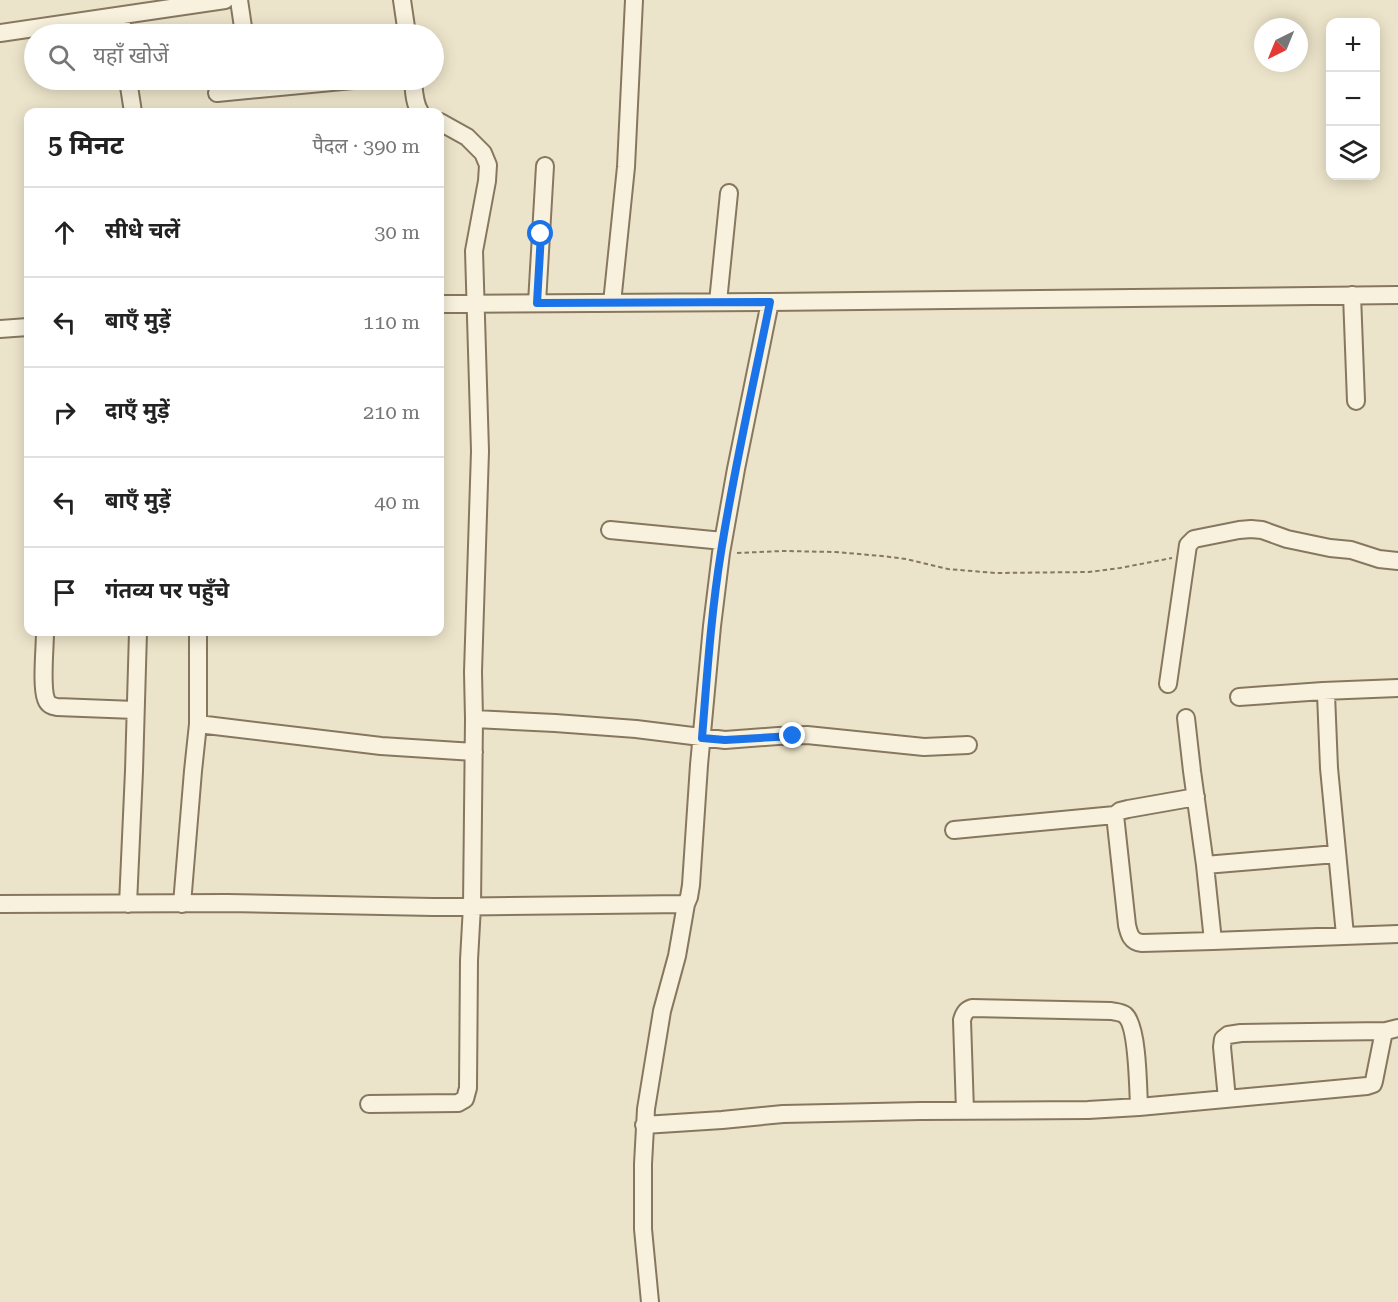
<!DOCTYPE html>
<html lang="hi">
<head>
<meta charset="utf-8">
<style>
	:root { --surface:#fff; --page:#f6f6f6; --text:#222; --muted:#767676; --line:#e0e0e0 }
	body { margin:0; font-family:"Roboto Serif","Noto Sans Devanagari",serif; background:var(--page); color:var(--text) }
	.controls { position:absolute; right:18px; top:18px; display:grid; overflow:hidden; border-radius:12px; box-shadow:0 3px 15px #0003 }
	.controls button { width:54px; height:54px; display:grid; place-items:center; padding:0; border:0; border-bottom:2px solid var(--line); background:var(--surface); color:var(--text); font:30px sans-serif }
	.compass { position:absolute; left:1254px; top:18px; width:54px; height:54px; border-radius:50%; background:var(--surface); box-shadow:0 3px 15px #0003; rotate:223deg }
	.stop { position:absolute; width:18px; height:18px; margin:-14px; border:4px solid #1a73e8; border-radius:50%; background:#fff }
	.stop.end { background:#1a73e8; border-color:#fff; box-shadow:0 2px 6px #0008 }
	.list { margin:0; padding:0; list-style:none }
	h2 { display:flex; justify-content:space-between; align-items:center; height:78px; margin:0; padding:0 24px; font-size:26px }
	h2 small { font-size:20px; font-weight:400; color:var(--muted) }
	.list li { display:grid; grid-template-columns:39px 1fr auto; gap:18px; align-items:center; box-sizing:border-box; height:90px; padding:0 24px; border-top:2px solid var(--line) }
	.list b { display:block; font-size:22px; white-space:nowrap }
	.list em { font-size:20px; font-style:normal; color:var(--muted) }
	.icon { flex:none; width:33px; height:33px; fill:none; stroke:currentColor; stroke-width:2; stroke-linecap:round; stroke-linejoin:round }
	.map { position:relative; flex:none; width:1398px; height:1302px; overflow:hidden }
	.search { position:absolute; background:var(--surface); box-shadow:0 3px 15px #0003; left:24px; top:24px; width:420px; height:66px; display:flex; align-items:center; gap:15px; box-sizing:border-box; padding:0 21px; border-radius:33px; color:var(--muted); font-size:22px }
	.panel { position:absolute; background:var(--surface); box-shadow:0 3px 15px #0003; left:24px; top:108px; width:420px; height:528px; border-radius:12px }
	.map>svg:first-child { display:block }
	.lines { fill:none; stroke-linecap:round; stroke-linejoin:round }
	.minor-casing { stroke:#87775f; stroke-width:20 }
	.path { stroke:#87775f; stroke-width:2; stroke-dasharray:4.5 3; stroke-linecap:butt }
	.minor { stroke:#f7f1dd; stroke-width:16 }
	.route { stroke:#1a73e8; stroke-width:8 }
</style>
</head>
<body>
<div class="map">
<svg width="1398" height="1302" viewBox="0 0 1398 1302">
	<rect width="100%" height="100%" fill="#ece4ca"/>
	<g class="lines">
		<defs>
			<path id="minor" d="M 239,0 L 244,34
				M 402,0 L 407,34
				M 121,16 L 123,34
				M 0,33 L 225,0
				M 128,80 L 133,112
				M 413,80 C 414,90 414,103 420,112
				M 217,93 L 353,80
				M 1352,295 L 1356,401
				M 718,302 L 729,193
				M 537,303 L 545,166
				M 612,303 L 626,167 L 634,0
				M 440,304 L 770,302 L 1398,295
				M 0,329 L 28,327
				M 610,530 L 723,541
				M 45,632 C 45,648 41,686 46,699 C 48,705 52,706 57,707 L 135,710
				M 1168,684 L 1188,545 L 1194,539 L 1239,530 L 1251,529 L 1262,530 L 1287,539 L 1330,548 L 1351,550 L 1379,559 L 1398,561
				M 1323,691 L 1326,694 L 1329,768 L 1345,935
				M 1239,697 L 1323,691 L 1398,688
				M 1186,718 L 1192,771 L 1205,865 L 1213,941
				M 474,719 L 555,723 L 636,729 L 725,740 L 778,736 L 807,735 L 924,747 L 968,745
				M 198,724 L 381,746 L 474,752
				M 1196,797 L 1128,809 L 1120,811 L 1115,815 L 1127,925 C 1129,934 1131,942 1142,943 L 1213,941 L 1398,934
				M 954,830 L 1115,815
				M 1205,865 L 1336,854
				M 0,904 L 227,903 L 433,907 L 686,904 L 689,897 L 691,885 L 699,765 L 712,626 L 721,553 L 736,469 L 770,302
				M 128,904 L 134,771 L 138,632
				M 182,904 L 193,771 L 198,724 L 198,632
				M 1227,1099 L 1222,1047 L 1223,1039 L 1228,1035 L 1241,1033 L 1386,1031
				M 369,1104 L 458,1103 L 465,1099 L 468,1088 L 469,960 L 472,906 L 474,719 L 473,672 L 480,451 L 474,251 L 487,181 L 488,165 L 483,153 L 467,137 L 440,122
				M 965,1111 L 962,1020 C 964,1013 966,1010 972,1008 L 1111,1011 C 1116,1012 1121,1012 1125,1015 C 1138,1026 1138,1088 1139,1107
				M 644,1125 L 722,1120 L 783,1114 L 920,1111 L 1088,1110 L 1139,1107 L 1367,1086 L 1373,1084 L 1374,1081 L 1383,1036 L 1386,1031 L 1398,1028
				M 650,1302 L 643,1229 L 643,1164 L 646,1109 L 662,1011 L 677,956 L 686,904"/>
		</defs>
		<use href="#minor" class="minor-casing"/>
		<path class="path" d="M 737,553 L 783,551 L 835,552 L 882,556 L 906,559 L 948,569 L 996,573 L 1089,572 L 1120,568 L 1172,558"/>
		<use href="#minor" class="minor"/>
	</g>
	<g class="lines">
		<path class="route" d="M 541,234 L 537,303 L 770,302 C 753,386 734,469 721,552 C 711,614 707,676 702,738 L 725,740 L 793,736"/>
	</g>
</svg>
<div class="controls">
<button>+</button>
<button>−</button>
<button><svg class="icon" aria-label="layers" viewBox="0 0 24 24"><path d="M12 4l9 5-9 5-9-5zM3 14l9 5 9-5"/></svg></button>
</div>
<svg class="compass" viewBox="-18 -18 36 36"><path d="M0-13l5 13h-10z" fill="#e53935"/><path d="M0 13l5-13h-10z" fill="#767676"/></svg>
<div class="stop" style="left:541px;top:234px"></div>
<div class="stop end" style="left:793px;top:736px"></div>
<div class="search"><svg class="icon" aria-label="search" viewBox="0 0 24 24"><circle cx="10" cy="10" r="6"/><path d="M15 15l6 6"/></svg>यहाँ खोजें</div>
<section class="panel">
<h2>5 मिनट<small>पैदल · 390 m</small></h2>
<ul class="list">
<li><svg class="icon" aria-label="ahead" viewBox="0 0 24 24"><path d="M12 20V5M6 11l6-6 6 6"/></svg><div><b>सीधे चलें</b></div><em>30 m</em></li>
<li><svg class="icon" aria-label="left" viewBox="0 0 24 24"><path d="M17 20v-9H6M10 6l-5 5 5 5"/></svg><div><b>बाएँ मुड़ें</b></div><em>110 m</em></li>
<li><svg class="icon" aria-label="right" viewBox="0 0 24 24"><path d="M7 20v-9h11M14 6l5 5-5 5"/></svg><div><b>दाएँ मुड़ें</b></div><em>210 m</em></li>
<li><svg class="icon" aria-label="left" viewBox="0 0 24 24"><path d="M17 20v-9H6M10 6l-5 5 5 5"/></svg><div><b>बाएँ मुड़ें</b></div><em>40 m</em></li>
<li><svg class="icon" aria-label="arrive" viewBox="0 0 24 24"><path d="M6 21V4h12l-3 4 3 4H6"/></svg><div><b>गंतव्य पर पहुँचे</b></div></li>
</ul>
</section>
</div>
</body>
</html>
